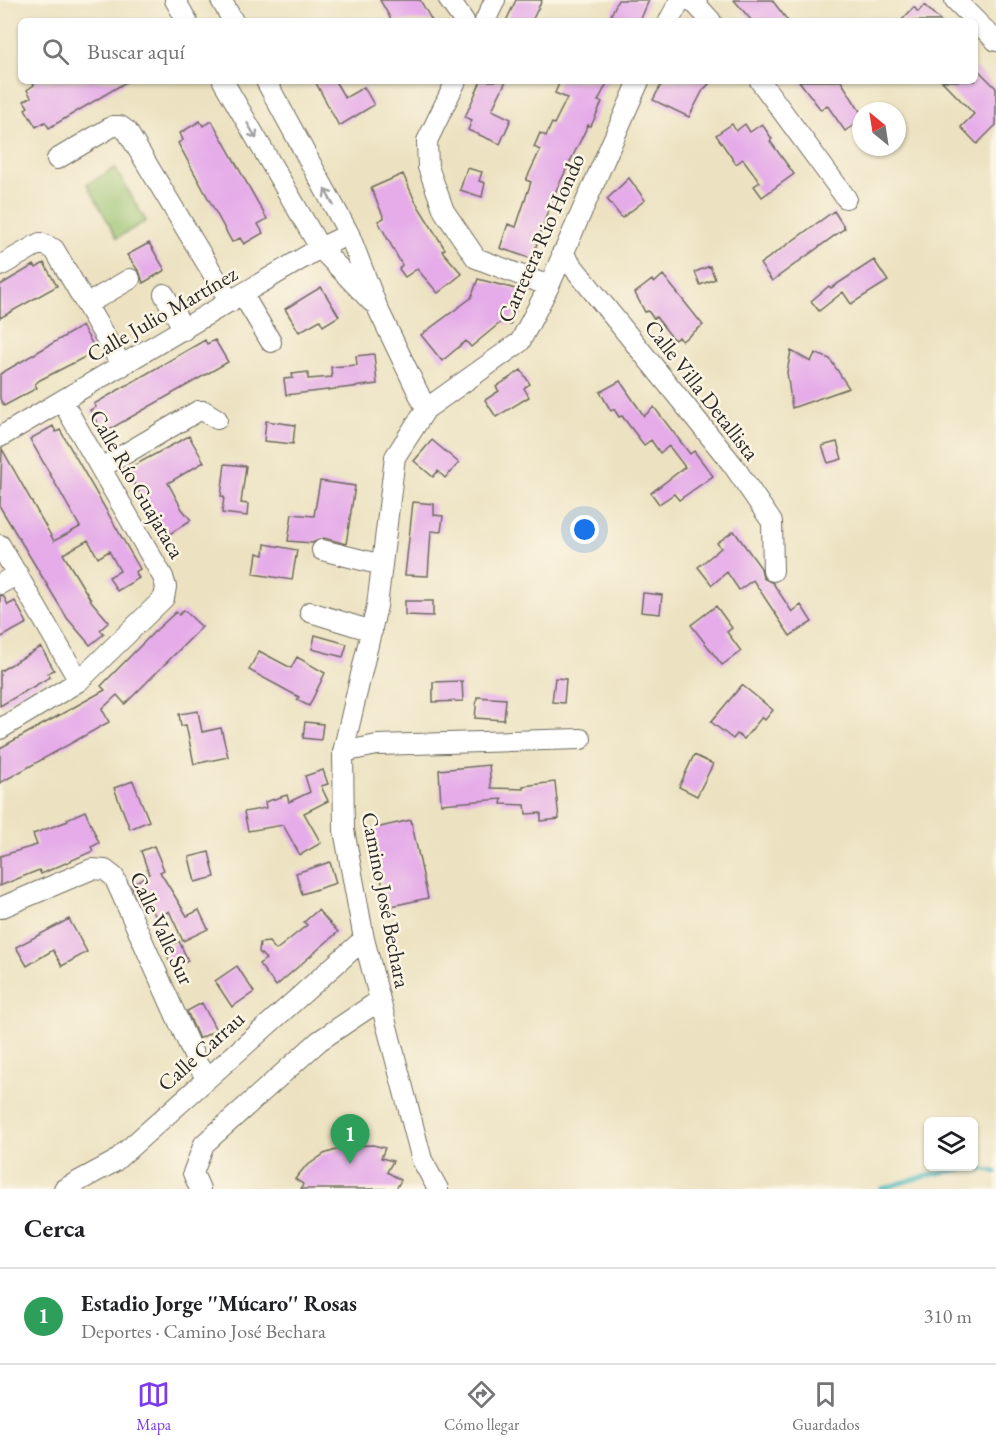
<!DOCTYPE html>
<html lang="es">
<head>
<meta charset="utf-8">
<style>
	:root { --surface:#fff; --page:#f6f6f6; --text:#202124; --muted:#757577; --line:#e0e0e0; --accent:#7c3aed }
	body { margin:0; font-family:"EB Garamond",serif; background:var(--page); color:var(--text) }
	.controls { position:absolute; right:18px; bottom:18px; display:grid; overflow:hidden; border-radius:9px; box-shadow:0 2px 4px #0004 }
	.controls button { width:54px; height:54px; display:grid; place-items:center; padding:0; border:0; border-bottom:2px solid var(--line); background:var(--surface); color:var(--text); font:30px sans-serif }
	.compass { position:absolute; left:852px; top:102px; width:54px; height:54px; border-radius:50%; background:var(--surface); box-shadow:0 2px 4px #0004; rotate:330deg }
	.you { position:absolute; left:585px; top:530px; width:21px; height:21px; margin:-15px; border:4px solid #fff; border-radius:50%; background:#1a73e8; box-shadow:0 0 0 9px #1a73e833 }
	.badge { display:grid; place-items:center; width:39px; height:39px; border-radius:50%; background:var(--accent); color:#fff; font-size:20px; font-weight:700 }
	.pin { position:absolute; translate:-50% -50px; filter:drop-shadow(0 2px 3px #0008) }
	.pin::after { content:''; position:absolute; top:32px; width:21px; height:18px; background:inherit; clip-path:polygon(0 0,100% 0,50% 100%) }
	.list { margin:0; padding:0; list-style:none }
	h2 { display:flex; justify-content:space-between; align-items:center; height:78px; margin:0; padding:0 24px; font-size:26px }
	h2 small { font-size:20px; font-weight:400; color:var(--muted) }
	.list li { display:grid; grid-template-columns:39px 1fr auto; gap:18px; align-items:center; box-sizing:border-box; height:96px; padding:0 24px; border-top:2px solid var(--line) }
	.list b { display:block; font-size:22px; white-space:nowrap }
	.list p { margin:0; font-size:20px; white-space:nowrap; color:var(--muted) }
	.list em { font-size:20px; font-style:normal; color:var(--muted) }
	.icon { flex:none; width:33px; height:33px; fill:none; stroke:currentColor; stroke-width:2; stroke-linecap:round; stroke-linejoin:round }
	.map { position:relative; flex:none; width:996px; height:1189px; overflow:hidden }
	.search { position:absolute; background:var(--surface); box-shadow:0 2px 4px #0004; left:18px; right:18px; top:18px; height:66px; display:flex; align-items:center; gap:15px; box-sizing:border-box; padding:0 21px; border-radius:9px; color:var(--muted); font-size:22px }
	.sheet { height:174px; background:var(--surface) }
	nav { display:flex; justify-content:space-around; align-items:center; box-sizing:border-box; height:84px; border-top:2px solid var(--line); background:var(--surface); font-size:16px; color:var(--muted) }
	nav a { display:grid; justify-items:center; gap:3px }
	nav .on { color:var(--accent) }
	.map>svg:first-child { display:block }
	.green { fill:#98c16e; stroke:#62764c; stroke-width:1.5 }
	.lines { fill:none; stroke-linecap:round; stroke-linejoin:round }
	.stream { stroke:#45b5bb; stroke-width:4.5 }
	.building { fill:#e5ace9 }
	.minor-casing { stroke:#6f6b60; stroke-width:22 }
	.minor { stroke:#fff; stroke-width:20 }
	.oneway { stroke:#a0a0a0 }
	.labels { text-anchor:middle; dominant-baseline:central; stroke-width:5; stroke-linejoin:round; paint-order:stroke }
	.street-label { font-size:22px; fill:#2b2b2b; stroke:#fcf5e5 }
</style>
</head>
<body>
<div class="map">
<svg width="996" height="1189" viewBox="0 0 996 1189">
	<rect width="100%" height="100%" fill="#fcf5e5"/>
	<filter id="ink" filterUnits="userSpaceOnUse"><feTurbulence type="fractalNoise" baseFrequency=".0167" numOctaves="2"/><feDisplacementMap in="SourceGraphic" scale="12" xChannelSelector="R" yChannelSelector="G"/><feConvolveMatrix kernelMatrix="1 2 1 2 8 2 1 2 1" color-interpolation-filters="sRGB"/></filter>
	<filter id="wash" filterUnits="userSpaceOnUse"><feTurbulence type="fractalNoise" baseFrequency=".008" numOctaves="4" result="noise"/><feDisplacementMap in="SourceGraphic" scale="24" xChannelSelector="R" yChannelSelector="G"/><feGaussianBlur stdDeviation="1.35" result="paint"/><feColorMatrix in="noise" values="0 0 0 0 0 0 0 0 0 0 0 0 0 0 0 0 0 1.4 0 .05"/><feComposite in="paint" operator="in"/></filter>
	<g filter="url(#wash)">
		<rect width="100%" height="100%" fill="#ece2c1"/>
		<path class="green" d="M 115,168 L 146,221 L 117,238 L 87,184 Z"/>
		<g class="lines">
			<path class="stream" d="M 881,1189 C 909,1180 969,1162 996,1172"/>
		</g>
		<g id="blocks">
			<path class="building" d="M 380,0 L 420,0 L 432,21 L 392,21 Z
				M 516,0 L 542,0 L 532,21 L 506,21 Z
				M 618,0 L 649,0 L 640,21 L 626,21 L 611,15 Z
				M 734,0 L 772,0 L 788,21 L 752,21 Z
				M 924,5 L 941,21 L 901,21 L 914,7 L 918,12 Z
				M 975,67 L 996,88 L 996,125 L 977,144 L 961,127 L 974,114 L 942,81 L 975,81 Z
				M 32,81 L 128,81 L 49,128 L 45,122 L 36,127 L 25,109 L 28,107 L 24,101 L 31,97 L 27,90 L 34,85 Z
				M 315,81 L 335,81 L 345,98 L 364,87 L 374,105 L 339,126 Z
				M 481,81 L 506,81 L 492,110 L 511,119 L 500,144 L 468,130 L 472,120 L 465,117 Z
				M 560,81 L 608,81 L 598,101 L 602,102 L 591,126 L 588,125 L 551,201 L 532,259 L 500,248 L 508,224 L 516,227 L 531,182 L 526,180 L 540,150 L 534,147 L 540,133 L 546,136 L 552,123 L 554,124 L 567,98 L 555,93 Z
				M 663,81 L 712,81 L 703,90 L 689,117 L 653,100 Z
				M 799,81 L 841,81 L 861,113 L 861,135 L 854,125 L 845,131 L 827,105 L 821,110 Z
				M 200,121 L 203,126 L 212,121 L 267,219 L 258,224 L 263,233 L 244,244 L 240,238 L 232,242 L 178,143 L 183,140 L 180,133 Z
				M 732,124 L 736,131 L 745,124 L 750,132 L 762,124 L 772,139 L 770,141 L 794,174 L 762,197 L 754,186 L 760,182 L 743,159 L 736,164 L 716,135 Z
				M 467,168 L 482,172 L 479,181 L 485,183 L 482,197 L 460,190 Z
				M 403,174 L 415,201 L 445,249 L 442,251 L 462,274 L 438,293 L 417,269 L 405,277 L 399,269 L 402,265 L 378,221 L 384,218 L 371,188 Z
				M 629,178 L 645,200 L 622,218 L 607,199 Z
				M 834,211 L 845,228 L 772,281 L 760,264 Z
				M 149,243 L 165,270 L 143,283 L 140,273 L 127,255 Z
				M 874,260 L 888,281 L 851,304 L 843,292 L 819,311 L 811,301 L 829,286 L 831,288 Z
				M 44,263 L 57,286 L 0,318 L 0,285 L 34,265 L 36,268 Z
				M 710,266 L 715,279 L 700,285 L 695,272 Z
				M 663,275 L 703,325 L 682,341 L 679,337 L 674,340 L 656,317 L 654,319 L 648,311 L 645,312 L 635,293 L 652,280 L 654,283 Z
				M 478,279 L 523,291 L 510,325 L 501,322 L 471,347 L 466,341 L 442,361 L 421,335 L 471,298 Z
				M 321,287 L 339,316 L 323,326 L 320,320 L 299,332 L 285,309 Z
				M 82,326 L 94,347 L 86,351 L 89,355 L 40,380 L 35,384 L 37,388 L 4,406 L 0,399 L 0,374 Z
				M 205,340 L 207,344 L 215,340 L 228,362 L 103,433 L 90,410 L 96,407 L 94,404 Z
				M 791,351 L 811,362 L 815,353 L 830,359 L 849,388 L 792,408 L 787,372 Z
				M 374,354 L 377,384 L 286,395 L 284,379 L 293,378 L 292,374 L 308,372 L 308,379 L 332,377 L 331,367 L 357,365 L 356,356 Z
				M 521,370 L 530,384 L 524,388 L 529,397 L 496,417 L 485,400 L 499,391 L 496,387 Z
				M 620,381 L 644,416 L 654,407 L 690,454 L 694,451 L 713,476 L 679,500 L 674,494 L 659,504 L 651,493 L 685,467 L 669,446 L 660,453 L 651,440 L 644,445 L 622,416 L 619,417 L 614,409 L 611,411 L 600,392 Z
				M 266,421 L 295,425 L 293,444 L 264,441 Z
				M 53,426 L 56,432 L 60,430 L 140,569 L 135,572 L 139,578 L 117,591 L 109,577 L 120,571 L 109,551 L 98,558 L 88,540 L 63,554 L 92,602 L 109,622 L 100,630 L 104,634 L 90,645 L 67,618 L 0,507 L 2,449 L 54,541 L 80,527 L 30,439 Z
				M 189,436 L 204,462 L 168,483 L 182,509 L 191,520 L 165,537 L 129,475 L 132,474 L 129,468 Z
				M 432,440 L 459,463 L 445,478 L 438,471 L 433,477 L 414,461 Z
				M 837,442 L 842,459 L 828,463 L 822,446 Z
				M 225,464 L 246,466 L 241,503 L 248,504 L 247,516 L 222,513 L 224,497 L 221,496 Z
				M 320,481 L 355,486 L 346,544 L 324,538 L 312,543 L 288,541 L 292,514 L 314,516 Z
				M 413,502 L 434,504 L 434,515 L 443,516 L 441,532 L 431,531 L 428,576 L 405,575 Z
				M 734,531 L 761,568 L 763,578 L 773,583 L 792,612 L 801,605 L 812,622 L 790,636 L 753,580 L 739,590 L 727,572 L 712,585 L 698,567 L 721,548 L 717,543 Z
				M 265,544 L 297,550 L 292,580 L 254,574 L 257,553 L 264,555 Z
				M 643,593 L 662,595 L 660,614 L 641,612 Z
				M 3,595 L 8,605 L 15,601 L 27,623 L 0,638 L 0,596 Z
				M 405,601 L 433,601 L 433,616 L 405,615 Z
				M 716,606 L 732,628 L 727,632 L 741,651 L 722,665 L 691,625 Z
				M 184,610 L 202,627 L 125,704 L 117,695 L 102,709 L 109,722 L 0,783 L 0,748 L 105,690 L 101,686 L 153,633 L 176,612 L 179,615 Z
				M 315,635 L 347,644 L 343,657 L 312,649 Z
				M 41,647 L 54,670 L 48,673 L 50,677 L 0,706 L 0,671 Z
				M 259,651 L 291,668 L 297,657 L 325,673 L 309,706 L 297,700 L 299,697 L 249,670 Z
				M 555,678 L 566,679 L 564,703 L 552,702 Z
				M 462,681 L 463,701 L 433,702 L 433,682 Z
				M 742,685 L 773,710 L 765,720 L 762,717 L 744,739 L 737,734 L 733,739 L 711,722 Z
				M 477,697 L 506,699 L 504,720 L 475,718 Z
				M 198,711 L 202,732 L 221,728 L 228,757 L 194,764 L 186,725 L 181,726 L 179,714 Z
				M 305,722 L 323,724 L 321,740 L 303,738 Z
				M 694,755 L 713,764 L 697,796 L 679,787 Z
				M 489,765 L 491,788 L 523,789 L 523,786 L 555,782 L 559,819 L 541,821 L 541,813 L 526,814 L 525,805 L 501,804 L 502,799 L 441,804 L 439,770 Z
				M 323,770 L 328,784 L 321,786 L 328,801 L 304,813 L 321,843 L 300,855 L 283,825 L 248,831 L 244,812 L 266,808 L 265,802 L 287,795 L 289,802 L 310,792 L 305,776 Z
				M 133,781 L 149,821 L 130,829 L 114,788 Z
				M 85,811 L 99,843 L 91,847 L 93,851 L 41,874 L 39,870 L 0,886 L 0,856 L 37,845 L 33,834 L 68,821 L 67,819 Z
				M 411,820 L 428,898 L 387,907 L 371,829 Z
				M 154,846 L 164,870 L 160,872 L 187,916 L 199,910 L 208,929 L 183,941 L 169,911 L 157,918 L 141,893 L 136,896 L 131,885 L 149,874 L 141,851 Z
				M 209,852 L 215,877 L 195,882 L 189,857 Z
				M 330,862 L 336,883 L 302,894 L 296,873 Z
				M 318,910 L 338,932 L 276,986 L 259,964 L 266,959 L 259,952 L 260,943 L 269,942 L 276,950 L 307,925 L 304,922 Z
				M 69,919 L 87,952 L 62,966 L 53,950 L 27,966 L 16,947 Z
				M 179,941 L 188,961 L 173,968 L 164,948 Z
				M 237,966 L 254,992 L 232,1007 L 215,981 Z
				M 202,1003 L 216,1030 L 199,1039 L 187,1011 Z
				M 373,1145 L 385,1148 L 381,1158 L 393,1161 L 387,1172 L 401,1180 L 396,1189 L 301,1189 L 303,1184 L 295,1179 L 304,1168 L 324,1154 L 348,1146 Z"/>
		</g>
	</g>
	<g filter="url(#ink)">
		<use href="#blocks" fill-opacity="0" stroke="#6f6b60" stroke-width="1.5"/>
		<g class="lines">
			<defs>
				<path id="minor" d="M 175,0 L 187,21
					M 221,0 L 233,21
					M 449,0 L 464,21
					M 692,0 L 711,21
					M 955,0 L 996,41
					M 485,21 L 495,0
					M 669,21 L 680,0
					M 223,81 L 320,248 L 372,302
					M 266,81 L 349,234 L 378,309 L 426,409
					M 456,81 L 427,141 L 428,167 L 444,211 L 476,258 L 549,286
					M 760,81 L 846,198
					M 57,159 L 113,126 L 120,126 L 127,131 L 230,302
					M 562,253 L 733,465 L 772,522 L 773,571
					M 0,266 L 40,243 L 54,249 L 122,366
					M 164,294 L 184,330
					M 243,295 L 271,342
					M 87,304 L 130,279
					M 0,437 L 320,248 L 349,234
					M 101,468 L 198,411 L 204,411 L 217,419
					M 0,545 L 79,681
					M 322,550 L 382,565
					M 0,584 L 18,574
					M 310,612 L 372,631
					M 0,729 L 79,681 L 164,598 L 166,587 L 163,577 L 62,401
					M 343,752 L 377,745 L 581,739
					M 0,908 L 92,869 L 105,870 L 114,877 L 198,1065 L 206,1077
					M 64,1189 L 114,1162 L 364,939
					M 200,1189 L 193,1173 L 204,1144 L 319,1041 L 380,1000
					M 438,1189 L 422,1160 L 364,939 L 344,830 L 343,752 L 377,606 L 395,457 L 426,409 L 520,342 L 549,286 L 639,81"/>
			</defs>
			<use href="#minor" class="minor-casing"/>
			<use href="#minor" class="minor"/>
		</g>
		<defs><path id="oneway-shaft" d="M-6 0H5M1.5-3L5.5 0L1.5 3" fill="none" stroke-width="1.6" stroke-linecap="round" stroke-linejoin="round" transform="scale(1.5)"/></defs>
		<g class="oneway">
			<use href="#oneway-shaft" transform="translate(252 131) rotate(60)"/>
			<use href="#oneway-shaft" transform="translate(329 197) rotate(-119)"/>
		</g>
	</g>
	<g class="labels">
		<g class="street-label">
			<text transform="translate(541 238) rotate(-66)">Carretera Rio Hondo</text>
			<text transform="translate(162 314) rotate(-30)">Calle Julio Martínez</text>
			<text transform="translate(702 390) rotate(52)">Calle Villa Detallista</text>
			<text transform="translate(137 484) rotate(60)">Calle Río Guajataca</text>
			<text transform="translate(386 900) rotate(79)">Camino José Bechara</text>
			<text transform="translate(162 928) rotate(65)">Calle Valle Sur</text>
			<text transform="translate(201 1051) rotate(-42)">Calle Carrau</text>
		</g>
	</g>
</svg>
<div class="controls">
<button><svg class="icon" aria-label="layers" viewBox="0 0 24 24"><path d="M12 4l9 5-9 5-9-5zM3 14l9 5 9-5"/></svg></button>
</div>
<svg class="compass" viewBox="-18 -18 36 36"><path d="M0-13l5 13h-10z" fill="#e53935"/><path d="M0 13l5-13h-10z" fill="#757577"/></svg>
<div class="you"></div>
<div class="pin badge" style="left:350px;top:1164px;background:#2e9e5b">1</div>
<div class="search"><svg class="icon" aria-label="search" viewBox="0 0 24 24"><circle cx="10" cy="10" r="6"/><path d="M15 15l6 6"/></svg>Buscar aquí</div>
</div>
<section class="sheet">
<h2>Cerca<small></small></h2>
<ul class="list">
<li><span class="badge" style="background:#2e9e5b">1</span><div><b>Estadio Jorge ''Múcaro'' Rosas</b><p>Deportes · Camino José Bechara</p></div><em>310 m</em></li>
</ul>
</section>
<nav>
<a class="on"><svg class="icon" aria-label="map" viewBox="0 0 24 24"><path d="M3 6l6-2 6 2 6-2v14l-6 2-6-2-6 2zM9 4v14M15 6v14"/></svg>Mapa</a>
<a><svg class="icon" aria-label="directions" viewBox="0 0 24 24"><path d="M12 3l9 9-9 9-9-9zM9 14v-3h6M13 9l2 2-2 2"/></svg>Cómo llegar</a>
<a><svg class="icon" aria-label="saved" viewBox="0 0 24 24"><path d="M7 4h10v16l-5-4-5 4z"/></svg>Guardados</a>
</nav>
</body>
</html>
